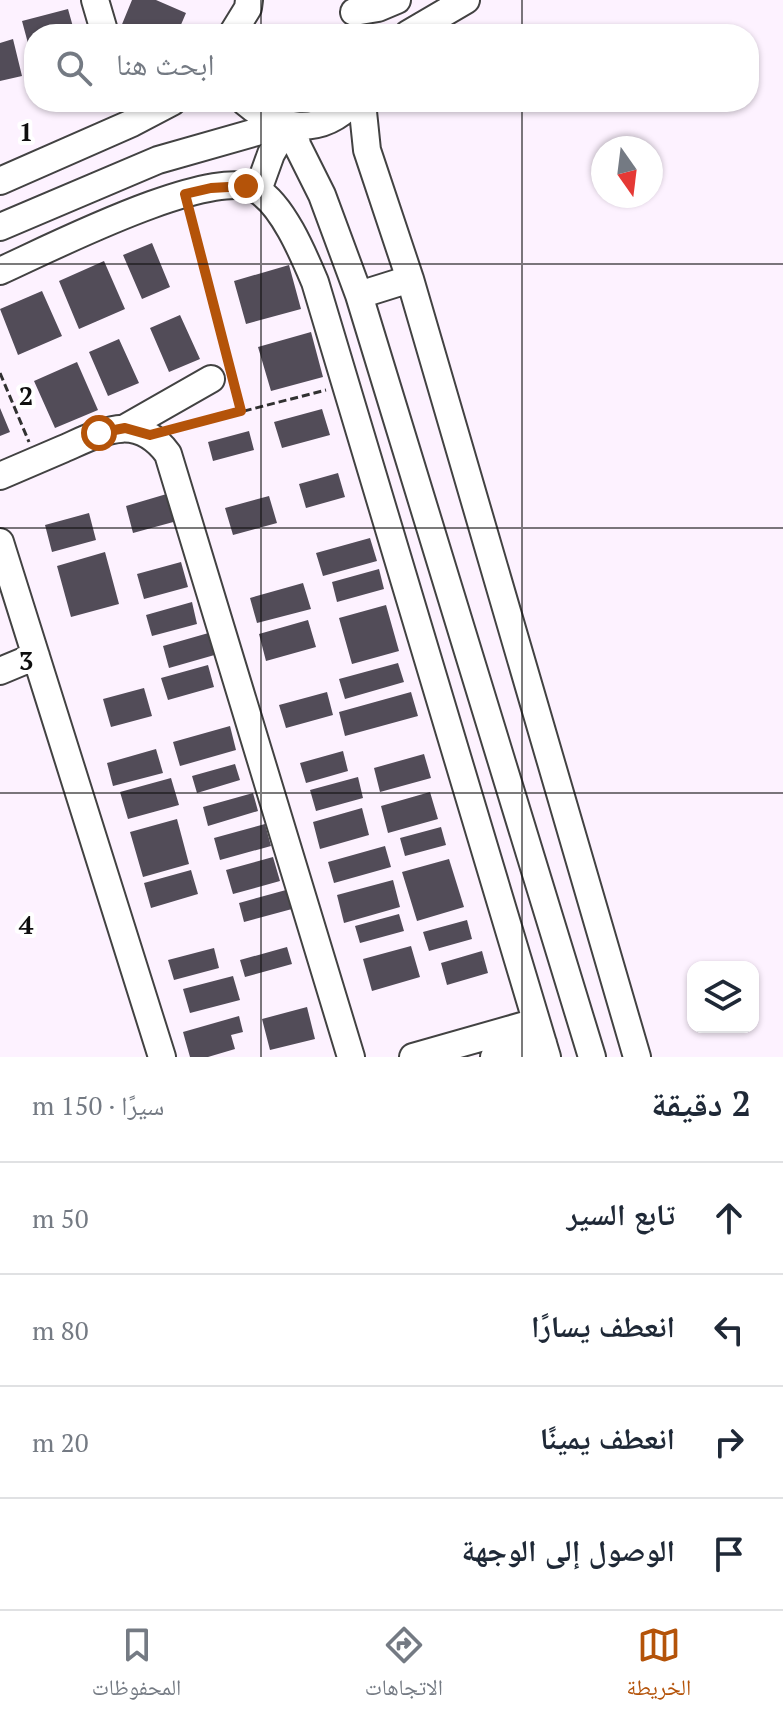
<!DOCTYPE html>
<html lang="ar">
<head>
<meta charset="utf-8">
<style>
	:root { --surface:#fff; --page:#f2f2f3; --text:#1f2937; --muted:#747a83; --line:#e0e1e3; --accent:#b45309 }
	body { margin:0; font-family:"PT Serif","Noto Naskh Arabic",serif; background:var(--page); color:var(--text); direction:rtl }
	.controls { position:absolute; right:24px; bottom:24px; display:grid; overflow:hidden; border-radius:16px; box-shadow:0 2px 6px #0004 }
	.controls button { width:72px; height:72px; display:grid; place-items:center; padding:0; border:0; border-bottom:2px solid var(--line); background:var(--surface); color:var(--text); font:40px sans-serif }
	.compass { position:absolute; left:591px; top:136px; width:72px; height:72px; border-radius:50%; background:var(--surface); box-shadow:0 2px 6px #0004; rotate:166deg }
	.stop { position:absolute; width:24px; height:24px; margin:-18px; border:6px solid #b45309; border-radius:50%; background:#fff }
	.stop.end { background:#b45309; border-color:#fff; box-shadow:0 2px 8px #0008 }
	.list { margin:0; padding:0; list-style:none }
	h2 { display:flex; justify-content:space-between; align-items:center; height:104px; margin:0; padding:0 32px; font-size:34px }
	h2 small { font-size:26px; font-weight:400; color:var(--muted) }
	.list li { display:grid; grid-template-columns:52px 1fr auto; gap:24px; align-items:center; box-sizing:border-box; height:112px; padding:0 32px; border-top:2px solid var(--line) }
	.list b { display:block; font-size:30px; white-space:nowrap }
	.list em { font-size:26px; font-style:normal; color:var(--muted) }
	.icon { flex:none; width:44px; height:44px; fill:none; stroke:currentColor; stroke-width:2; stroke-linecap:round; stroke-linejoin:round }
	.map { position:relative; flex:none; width:783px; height:1057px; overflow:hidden; direction:ltr }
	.search { position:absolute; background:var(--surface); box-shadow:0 2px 6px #0004; left:24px; right:24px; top:24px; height:88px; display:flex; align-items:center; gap:20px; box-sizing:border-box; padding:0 28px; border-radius:32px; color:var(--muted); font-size:30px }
	.sheet { height:552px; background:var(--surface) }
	nav { display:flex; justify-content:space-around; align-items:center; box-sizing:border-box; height:112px; border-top:2px solid var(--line); background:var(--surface); font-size:22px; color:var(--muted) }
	nav a { display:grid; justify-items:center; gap:4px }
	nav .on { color:var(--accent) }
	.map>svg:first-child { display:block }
	.building { fill:#524c58 }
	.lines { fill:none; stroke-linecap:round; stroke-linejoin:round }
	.minor-casing { stroke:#424242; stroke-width:30 }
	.path { stroke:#313131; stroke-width:3; stroke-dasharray:8 4; stroke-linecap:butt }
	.minor { stroke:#fff; stroke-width:26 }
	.route { stroke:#b45309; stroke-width:10 }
	.grid { fill:none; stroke:#0f0f0f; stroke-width:2; stroke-opacity:0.55 }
	.grid-label { font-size:26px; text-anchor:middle; font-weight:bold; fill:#0f0f0f; stroke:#fff; stroke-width:8; stroke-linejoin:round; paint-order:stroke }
</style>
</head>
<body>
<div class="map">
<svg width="783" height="1057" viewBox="0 0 783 1057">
	<rect width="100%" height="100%" fill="#fdf2ff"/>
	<path class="building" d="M 132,0 L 156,0 L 186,13 L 177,34 L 118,34 Z
		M 68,9 L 75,34 L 34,34 L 33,62 L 22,21 Z
		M 13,39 L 22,76 L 0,81 L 0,43 Z
		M 152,243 L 170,287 L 142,299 L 123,255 Z
		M 104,261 L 125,309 L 79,329 L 59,281 Z
		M 289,265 L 301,309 L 246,324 L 234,281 Z
		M 42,291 L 62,336 L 18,355 L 0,309 Z
		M 180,315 L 200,359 L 169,372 L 150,328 Z
		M 311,332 L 323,377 L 271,391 L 258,347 Z
		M 119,339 L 139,383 L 108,396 L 89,352 Z
		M 77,362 L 98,410 L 55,428 L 34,381 Z
		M 0,408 L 10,432 L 0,436 Z
		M 322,409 L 330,435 L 282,448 L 274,422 Z
		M 249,431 L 254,450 L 213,461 L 208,442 Z
		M 338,473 L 345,497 L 306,508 L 299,484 Z
		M 170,493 L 177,521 L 133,533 L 126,506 Z
		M 269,496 L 277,523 L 233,535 L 225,508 Z
		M 89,513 L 96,540 L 52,552 L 45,525 Z
		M 370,538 L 377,561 L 323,576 L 316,553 Z
		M 105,552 L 119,604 L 71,617 L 57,566 Z
		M 181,562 L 188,587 L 144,599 L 137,574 Z
		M 379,569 L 384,589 L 337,602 L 332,582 Z
		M 303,583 L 311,609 L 257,623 L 250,598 Z
		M 192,602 L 197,624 L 152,636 L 146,615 Z
		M 386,605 L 399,651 L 352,664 L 339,618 Z
		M 308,620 L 316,647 L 266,661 L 259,634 Z
		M 212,632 L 218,654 L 169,668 L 163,646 Z
		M 398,663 L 404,682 L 345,699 L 339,679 Z
		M 208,665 L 214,687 L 168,700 L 161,678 Z
		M 144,688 L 152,716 L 111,727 L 103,699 Z
		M 327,692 L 333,715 L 286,728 L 279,705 Z
		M 411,692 L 418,716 L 345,736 L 339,712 Z
		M 230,726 L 236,750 L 180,766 L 173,742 Z
		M 156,749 L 163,773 L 113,786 L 107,763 Z
		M 343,751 L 348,771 L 306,783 L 300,763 Z
		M 424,754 L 431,778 L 380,792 L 374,768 Z
		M 235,764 L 240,780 L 197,793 L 192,776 Z
		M 358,777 L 363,798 L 316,811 L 310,790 Z
		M 171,778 L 179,805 L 128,819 L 120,792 Z
		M 430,792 L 438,819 L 388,833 L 381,806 Z
		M 253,793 L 258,811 L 208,826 L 203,807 Z
		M 362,808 L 369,835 L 320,849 L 313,822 Z
		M 177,819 L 189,864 L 143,877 L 130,832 Z
		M 265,824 L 271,846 L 220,860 L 214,838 Z
		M 441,827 L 446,845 L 405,856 L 400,838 Z
		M 385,846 L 391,867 L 334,883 L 328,862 Z
		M 273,857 L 280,881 L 233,894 L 226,870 Z
		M 449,859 L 464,907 L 417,921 L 402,872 Z
		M 191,870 L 198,894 L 151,908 L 144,883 Z
		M 393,880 L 400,907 L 344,923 L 337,895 Z
		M 286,890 L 292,909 L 244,922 L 239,903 Z
		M 399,914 L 404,931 L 360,943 L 355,926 Z
		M 467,920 L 472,939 L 429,951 L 423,932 Z
		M 411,946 L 420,977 L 372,991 L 363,959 Z
		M 287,947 L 292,964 L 245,977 L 240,960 Z
		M 214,948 L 219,968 L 174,980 L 168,960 Z
		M 482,951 L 488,973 L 447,985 L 441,963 Z
		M 233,976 L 240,1000 L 190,1013 L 183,989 Z
		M 307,1007 L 315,1039 L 270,1050 L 262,1019 Z
		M 239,1016 L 243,1032 L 231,1035 L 235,1049 L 208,1057 L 190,1057 L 183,1032 Z"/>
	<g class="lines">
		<defs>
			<path id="minor" d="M 95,0 L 105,34
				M 354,12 L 378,8 L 397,0
				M 232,34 L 248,8 L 249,0
				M 408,34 L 466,0
				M 245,102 C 277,130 321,137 353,102
				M 362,102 L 367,150 L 410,279 L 637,1057
				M 294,127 L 297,145 L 322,195 L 359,295 L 592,1057
				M 0,181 L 132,123 L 172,102
				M 258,190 L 271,154 L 287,126
				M 0,227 L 158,160 L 281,125
				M 0,271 C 47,250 214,164 257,190 C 283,205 304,256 315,282 L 547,1057
				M 359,295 L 410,279
				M 125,428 L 211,379
				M 0,476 C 21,467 42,458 63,449 C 102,432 136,411 168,454 L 351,1057
				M 0,542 L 162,1057
				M 0,671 L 36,656
				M 413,1057 L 536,1022
				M 494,1057 L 543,1043"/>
		</defs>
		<use href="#minor" class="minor-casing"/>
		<path class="path" d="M 191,218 L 229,365
			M 0,373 L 29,442
			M 233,380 L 241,411
			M 174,429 L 326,390"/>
		<use href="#minor" class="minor"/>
	</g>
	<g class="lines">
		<path class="route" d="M 99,433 L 125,428 L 150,435 L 241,411 L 185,194 L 211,188 L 246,186"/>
	</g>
	<path class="grid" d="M 261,0 L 261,34M 522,0 L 522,34M 261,102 L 261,1057M 522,102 L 522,1057M 0,264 L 783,264M 0,528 L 783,528M 0,793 L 783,793"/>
	<g class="grid-label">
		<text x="26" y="141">1</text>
		<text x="26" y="405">2</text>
		<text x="26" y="670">3</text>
		<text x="26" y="934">4</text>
	</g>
</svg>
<div class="controls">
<button><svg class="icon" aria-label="layers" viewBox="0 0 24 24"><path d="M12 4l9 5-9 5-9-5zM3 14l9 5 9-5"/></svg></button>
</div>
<svg class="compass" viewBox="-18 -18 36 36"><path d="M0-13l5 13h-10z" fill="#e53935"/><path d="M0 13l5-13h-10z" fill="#747a83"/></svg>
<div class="stop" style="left:99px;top:433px"></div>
<div class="stop end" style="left:246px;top:186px"></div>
<div class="search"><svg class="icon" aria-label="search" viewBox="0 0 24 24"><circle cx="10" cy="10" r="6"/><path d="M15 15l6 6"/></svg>ابحث هنا</div>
</div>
<section class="sheet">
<h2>2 دقيقة<small>سيرًا · 150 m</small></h2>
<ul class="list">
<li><svg class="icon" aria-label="ahead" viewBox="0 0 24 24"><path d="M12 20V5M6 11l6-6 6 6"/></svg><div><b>تابع السير</b></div><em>50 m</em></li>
<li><svg class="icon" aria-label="left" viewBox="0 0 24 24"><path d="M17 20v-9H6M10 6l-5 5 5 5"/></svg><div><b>انعطف يسارًا</b></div><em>80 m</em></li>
<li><svg class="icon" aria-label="right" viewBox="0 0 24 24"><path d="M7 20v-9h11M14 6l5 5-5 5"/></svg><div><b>انعطف يمينًا</b></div><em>20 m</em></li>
<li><svg class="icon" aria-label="arrive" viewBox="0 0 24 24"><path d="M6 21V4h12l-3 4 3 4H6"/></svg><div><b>الوصول إلى الوجهة</b></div></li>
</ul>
</section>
<nav>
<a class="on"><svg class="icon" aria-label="map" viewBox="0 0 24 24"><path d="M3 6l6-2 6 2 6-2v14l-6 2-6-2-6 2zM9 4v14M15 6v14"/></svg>الخريطة</a>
<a><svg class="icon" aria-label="directions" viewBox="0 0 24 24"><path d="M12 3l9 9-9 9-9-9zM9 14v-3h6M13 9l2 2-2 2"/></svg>الاتجاهات</a>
<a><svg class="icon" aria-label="saved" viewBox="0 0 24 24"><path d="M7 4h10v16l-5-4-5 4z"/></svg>المحفوظات</a>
</nav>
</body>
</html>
